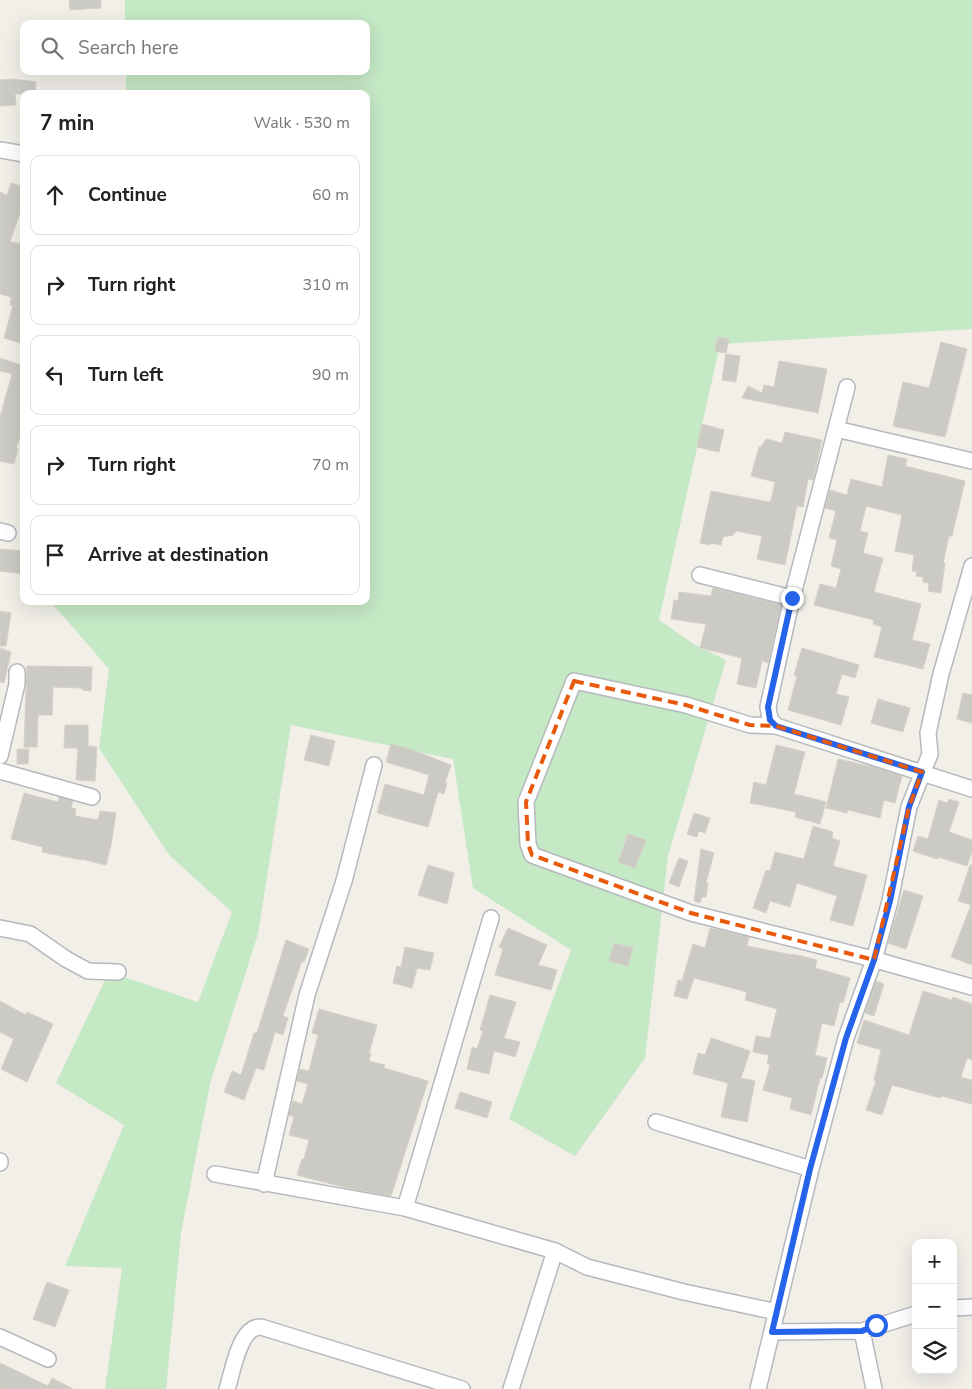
<!DOCTYPE html>
<html lang="en">
<head>
<meta charset="utf-8">
<style>
	:root { --surface:#fff; --page:#f2f2f2; --text:#222; --muted:#767676; --line:#e0e0e0 }
	body { margin:0; font-family:"Nunito Sans",sans-serif; background:var(--page); color:var(--text) }
	.controls { position:absolute; right:15px; bottom:15px; display:grid; overflow:hidden; border-radius:10px; box-shadow:0 5px 20px #0002 }
	.controls button { width:45px; height:45px; display:grid; place-items:center; padding:0; border:0; border-bottom:1px solid var(--line); background:var(--surface); color:var(--text); font:25px sans-serif }
	.stop { position:absolute; width:15px; height:15px; margin:-11px; border:4px solid #2563eb; border-radius:50%; background:#fff }
	.stop.end { background:#2563eb; border-color:#fff; box-shadow:0 1px 5px #0008 }
	.list { margin:0; padding:0; list-style:none }
	h2 { display:flex; justify-content:space-between; align-items:center; height:65px; margin:0; padding:0 20px; font-size:21px }
	h2 small { font-size:16px; font-weight:400; color:var(--muted) }
	.list li { display:grid; grid-template-columns:32px 1fr auto; gap:15px; align-items:center; box-sizing:border-box; height:80px; margin:0 10px 10px; padding:0 10px; border:1px solid var(--line); border-radius:10px }
	.list b { display:block; font-size:19px; white-space:nowrap }
	.list em { font-size:16px; font-style:normal; color:var(--muted) }
	.icon { flex:none; width:28px; height:28px; fill:none; stroke:currentColor; stroke-width:2; stroke-linecap:round; stroke-linejoin:round }
	.map { position:relative; flex:none; width:972px; height:1389px; overflow:hidden }
	.search { position:absolute; background:var(--surface); box-shadow:0 5px 20px #0002; left:20px; top:20px; width:350px; height:55px; display:flex; align-items:center; gap:12px; box-sizing:border-box; padding:0 18px; border-radius:10px; color:var(--muted); font-size:19px }
	.panel { position:absolute; background:var(--surface); box-shadow:0 5px 20px #0002; left:20px; top:90px; width:350px; height:515px; border-radius:10px }
	.map>svg:first-child { display:block }
	.green { fill:#c5e8c5 }
	.building { fill:#cccac5; stroke:#d6d1c6 }
	.lines { fill:none; stroke-linecap:round; stroke-linejoin:round }
	.minor-casing { stroke:#b5b8bc; stroke-width:18 }
	.minor { stroke:#fff; stroke-width:15 }
	.route { stroke:#2563eb; stroke-width:6 }
	.marked { fill:none; stroke:#e8590c; stroke-width:4; stroke-dasharray:10 6; stroke-linejoin:round }
</style>
</head>
<body>
<div class="map">
<svg width="972" height="1389" viewBox="0 0 972 1389">
	<rect width="100%" height="100%" fill="#f1efe8"/>
	<path class="green" d="M 125,0 L 972,0 L 972,329 L 720,344 L 659,620 L 695,645 L 726,660 L 668,856 L 645,1058 L 575,1156 L 509,1119 L 571,950 L 473,888 L 453,759 L 291,725 L 258,934 L 210,1084 L 181,1233 L 166,1389 L 105,1389 L 122,1268 L 65,1266 L 124,1125 L 56,1083 L 109,972 L 198,1002 L 232,912 L 169,855 L 99,748 L 109,669 L 50,601 L 366,601 L 366,94 L 126,94 L 126,71 L 366,71 L 366,24 L 125,24 Z"/>
	<path class="building" d="M 69,0 L 101,0 L 101,8 L 70,10 Z
		M 14,79 L 36,82 L 35,94 L 15,94 L 16,105 L 0,106 L 0,80 Z
		M 11,183 L 24,187 L 24,201 L 10,242 L 24,244 L 24,344 L 4,338 L 13,305 L 10,305 L 11,297 L 0,294 L 0,192 L 7,195 Z
		M 718,337 L 729,339 L 726,353 L 715,351 Z
		M 941,342 L 967,349 L 945,437 L 893,426 L 903,382 L 929,388 Z
		M 726,354 L 740,356 L 736,382 L 722,380 Z
		M 0,358 L 24,366 L 24,427 L 16,448 L 18,449 L 14,464 L 0,461 L 0,417 L 12,374 L 0,371 Z
		M 779,361 L 827,369 L 818,413 L 742,398 L 748,386 L 762,393 L 764,385 L 774,387 Z
		M 702,424 L 724,430 L 719,452 L 697,447 Z
		M 785,432 L 822,440 L 813,480 L 808,479 L 803,507 L 797,506 L 785,565 L 757,559 L 762,536 L 736,531 L 733,535 L 723,537 L 721,545 L 711,543 L 710,545 L 700,543 L 711,491 L 769,502 L 769,501 L 771,501 L 775,482 L 751,476 L 759,447 L 761,447 L 766,439 L 782,443 Z
		M 888,455 L 907,459 L 905,466 L 965,481 L 952,536 L 949,536 L 943,563 L 945,563 L 941,593 L 928,591 L 929,583 L 923,582 L 923,577 L 916,576 L 917,572 L 912,571 L 914,555 L 895,551 L 902,515 L 866,506 L 860,531 L 868,533 L 863,553 L 883,558 L 874,592 L 921,604 L 912,640 L 930,644 L 923,669 L 874,657 L 882,627 L 873,624 L 874,620 L 814,605 L 820,584 L 836,588 L 841,569 L 831,566 L 837,540 L 829,538 L 836,511 L 825,508 L 830,490 L 847,495 L 851,479 L 882,487 Z
		M 0,549 L 24,551 L 24,574 L 0,571 Z
		M 713,588 L 781,605 L 768,663 L 762,661 L 756,688 L 737,684 L 742,658 L 700,648 L 706,624 L 671,619 L 674,600 L 678,601 L 679,592 L 711,596 Z
		M 0,611 L 11,613 L 6,646 L 0,646 Z
		M 0,648 L 11,652 L 4,683 L 0,682 Z
		M 802,648 L 859,665 L 855,678 L 842,674 L 836,694 L 849,697 L 841,725 L 788,710 L 797,676 L 794,675 Z
		M 27,666 L 92,667 L 91,691 L 82,690 L 82,688 L 53,687 L 52,715 L 38,715 L 37,747 L 24,747 Z
		M 963,693 L 972,695 L 972,723 L 957,719 Z
		M 878,699 L 910,708 L 903,732 L 871,723 Z
		M 65,725 L 88,725 L 88,746 L 97,747 L 95,781 L 76,780 L 78,748 L 64,748 Z
		M 311,735 L 335,741 L 329,766 L 304,760 Z
		M 391,744 L 413,750 L 451,765 L 445,783 L 447,783 L 444,794 L 438,792 L 428,827 L 377,813 L 385,784 L 424,795 L 429,775 L 386,762 Z
		M 776,745 L 805,752 L 794,794 L 826,802 L 820,824 L 795,817 L 796,812 L 750,803 L 754,782 L 766,785 Z
		M 17,749 L 29,749 L 28,764 L 17,764 Z
		M 838,759 L 873,767 L 902,776 L 895,803 L 884,800 L 880,818 L 848,810 L 847,813 L 826,808 Z
		M 24,793 L 58,802 L 59,797 L 73,801 L 71,808 L 76,809 L 75,816 L 98,820 L 100,811 L 116,813 L 111,845 L 106,865 L 81,859 L 81,860 L 42,852 L 43,847 L 11,839 Z
		M 949,799 L 959,802 L 949,832 L 972,840 L 972,851 L 967,866 L 938,857 L 937,859 L 913,851 L 918,836 L 928,839 L 939,800 L 947,803 Z
		M 694,813 L 710,818 L 705,833 L 699,831 L 697,837 L 687,834 Z
		M 813,826 L 833,832 L 832,838 L 840,841 L 833,866 L 867,875 L 853,926 L 830,920 L 837,896 L 797,883 L 790,907 L 770,901 L 766,913 L 753,908 L 766,870 L 770,871 L 775,852 L 804,859 Z
		M 628,834 L 646,840 L 635,868 L 618,862 Z
		M 701,849 L 714,853 L 706,883 L 708,883 L 706,897 L 702,897 L 700,903 L 694,901 Z
		M 679,858 L 688,861 L 679,887 L 669,883 Z
		M 428,865 L 454,873 L 447,904 L 418,895 Z
		M 970,865 L 972,865 L 972,965 L 951,957 L 971,905 L 958,901 Z
		M 904,890 L 923,896 L 906,949 L 888,943 Z
		M 508,928 L 547,945 L 538,965 L 557,970 L 551,990 L 495,975 L 503,949 L 499,947 Z
		M 710,928 L 749,937 L 747,946 L 793,955 L 793,954 L 817,960 L 815,968 L 850,978 L 843,1003 L 840,1002 L 834,1026 L 822,1023 L 815,1055 L 827,1058 L 822,1078 L 820,1078 L 811,1115 L 790,1109 L 792,1098 L 763,1090 L 770,1065 L 767,1064 L 769,1055 L 753,1052 L 756,1036 L 770,1038 L 777,1009 L 745,1000 L 747,992 L 694,978 L 687,999 L 674,996 L 678,980 L 682,981 L 693,944 L 705,948 Z
		M 286,940 L 309,949 L 304,962 L 302,961 L 283,1016 L 288,1018 L 283,1035 L 275,1032 L 264,1070 L 256,1068 L 244,1100 L 224,1092 L 232,1071 L 241,1075 L 254,1033 L 257,1033 Z
		M 614,943 L 633,948 L 628,966 L 609,961 Z
		M 405,947 L 434,953 L 430,970 L 417,968 L 412,988 L 393,983 L 397,966 L 401,967 Z
		M 876,981 L 884,984 L 874,1016 L 865,1013 Z
		M 923,991 L 952,1000 L 953,997 L 972,1004 L 972,1060 L 967,1058 L 961,1077 L 972,1080 L 972,1104 L 941,1096 L 940,1098 L 892,1085 L 882,1115 L 866,1110 L 876,1081 L 874,1080 L 881,1050 L 857,1043 L 864,1020 L 909,1035 Z
		M 490,995 L 516,1002 L 504,1038 L 520,1042 L 515,1057 L 494,1051 L 489,1074 L 467,1069 L 472,1047 L 477,1049 L 483,1031 L 480,1030 Z
		M 0,1001 L 26,1015 L 27,1012 L 53,1024 L 27,1082 L 1,1069 L 14,1039 L 0,1032 Z
		M 319,1009 L 377,1025 L 369,1053 L 371,1053 L 369,1061 L 385,1065 L 384,1068 L 428,1081 L 391,1196 L 343,1187 L 297,1175 L 302,1159 L 304,1159 L 309,1140 L 289,1135 L 294,1117 L 289,1115 L 293,1101 L 302,1104 L 308,1084 L 297,1081 L 300,1069 L 309,1071 L 318,1035 L 312,1033 Z
		M 711,1038 L 750,1051 L 741,1078 L 755,1081 L 747,1122 L 721,1117 L 728,1083 L 693,1074 L 698,1053 L 705,1055 Z
		M 460,1092 L 492,1102 L 487,1118 L 455,1108 Z
		M 47,1282 L 69,1290 L 55,1327 L 33,1319 Z
		M 0,1363 L 48,1386 L 52,1378 L 73,1389 L 0,1389 Z"/>
	<g class="lines">
		<defs>
			<path id="minor" d="M 0,150 L 24,154
				M 847,387 L 792,598 L 768,707 L 770,719 L 776,726 L 972,789
				M 836,429 L 972,461
				M 0,531 L 8,533
				M 700,575 L 792,598
				M 776,726 L 750,725 L 686,705 L 574,681 L 526,802 L 528,844 L 532,855 L 691,913 L 865,957 L 972,987
				M 0,756 L 17,684 L 17,672
				M 0,771 L 92,797
				M 0,928 L 30,934 L 66,959 L 88,971 L 118,972
				M 656,1122 L 811,1169
				M 0,1161 L 0,1163
				M 215,1174 L 405,1208 L 555,1251 L 587,1267 L 684,1292 L 777,1312
				M 264,1184 L 307,995 L 344,881 L 374,765
				M 405,1208 L 491,918
				M 953,1308 L 972,1307
				M 862,1331 L 874,1389
				M 772,1332 L 862,1331 L 916,1314
				M 0,1337 L 48,1359
				M 227,1389 C 232,1374 238,1337 253,1329 C 254,1328 259,1327 261,1327 L 462,1389
				M 511,1389 L 555,1251
				M 758,1389 L 811,1169 L 846,1038 L 874,960 L 890,901 L 909,807 L 930,754 L 928,733 L 941,674 L 972,566"/>
		</defs>
		<use href="#minor" class="minor-casing"/>
		<use href="#minor" class="minor"/>
	</g>
	<g class="lines">
		<path class="route" d="M 792,598 L 768,707 L 770,720 L 776,726 L 922,772 L 909,807 L 890,901 L 874,960 L 846,1038 L 810,1169 L 772,1332 L 862,1331 L 876,1325"/>
	</g>
	<path class="marked" d="M 574,681 L 686,705 L 750,725 L 776,726 L 922,772 L 909,807 L 874,960 L 691,913 L 532,855 L 528,844 L 526,802 Z"/>
</svg>
<div class="controls">
<button>+</button>
<button>−</button>
<button><svg class="icon" aria-label="layers" viewBox="0 0 24 24"><path d="M12 4l9 5-9 5-9-5zM3 14l9 5 9-5"/></svg></button>
</div>
<div class="stop" style="left:876px;top:1325px"></div>
<div class="stop end" style="left:792px;top:598px"></div>
<div class="search"><svg class="icon" aria-label="search" viewBox="0 0 24 24"><circle cx="10" cy="10" r="6"/><path d="M15 15l6 6"/></svg>Search here</div>
<section class="panel">
<h2>7 min<small>Walk · 530 m</small></h2>
<ul class="list">
<li><svg class="icon" aria-label="ahead" viewBox="0 0 24 24"><path d="M12 20V5M6 11l6-6 6 6"/></svg><div><b>Continue</b></div><em>60 m</em></li>
<li><svg class="icon" aria-label="right" viewBox="0 0 24 24"><path d="M7 20v-9h11M14 6l5 5-5 5"/></svg><div><b>Turn right</b></div><em>310 m</em></li>
<li><svg class="icon" aria-label="left" viewBox="0 0 24 24"><path d="M17 20v-9H6M10 6l-5 5 5 5"/></svg><div><b>Turn left</b></div><em>90 m</em></li>
<li><svg class="icon" aria-label="right" viewBox="0 0 24 24"><path d="M7 20v-9h11M14 6l5 5-5 5"/></svg><div><b>Turn right</b></div><em>70 m</em></li>
<li><svg class="icon" aria-label="arrive" viewBox="0 0 24 24"><path d="M6 21V4h12l-3 4 3 4H6"/></svg><div><b>Arrive at destination</b></div></li>
</ul>
</section>
</div>
</body>
</html>
